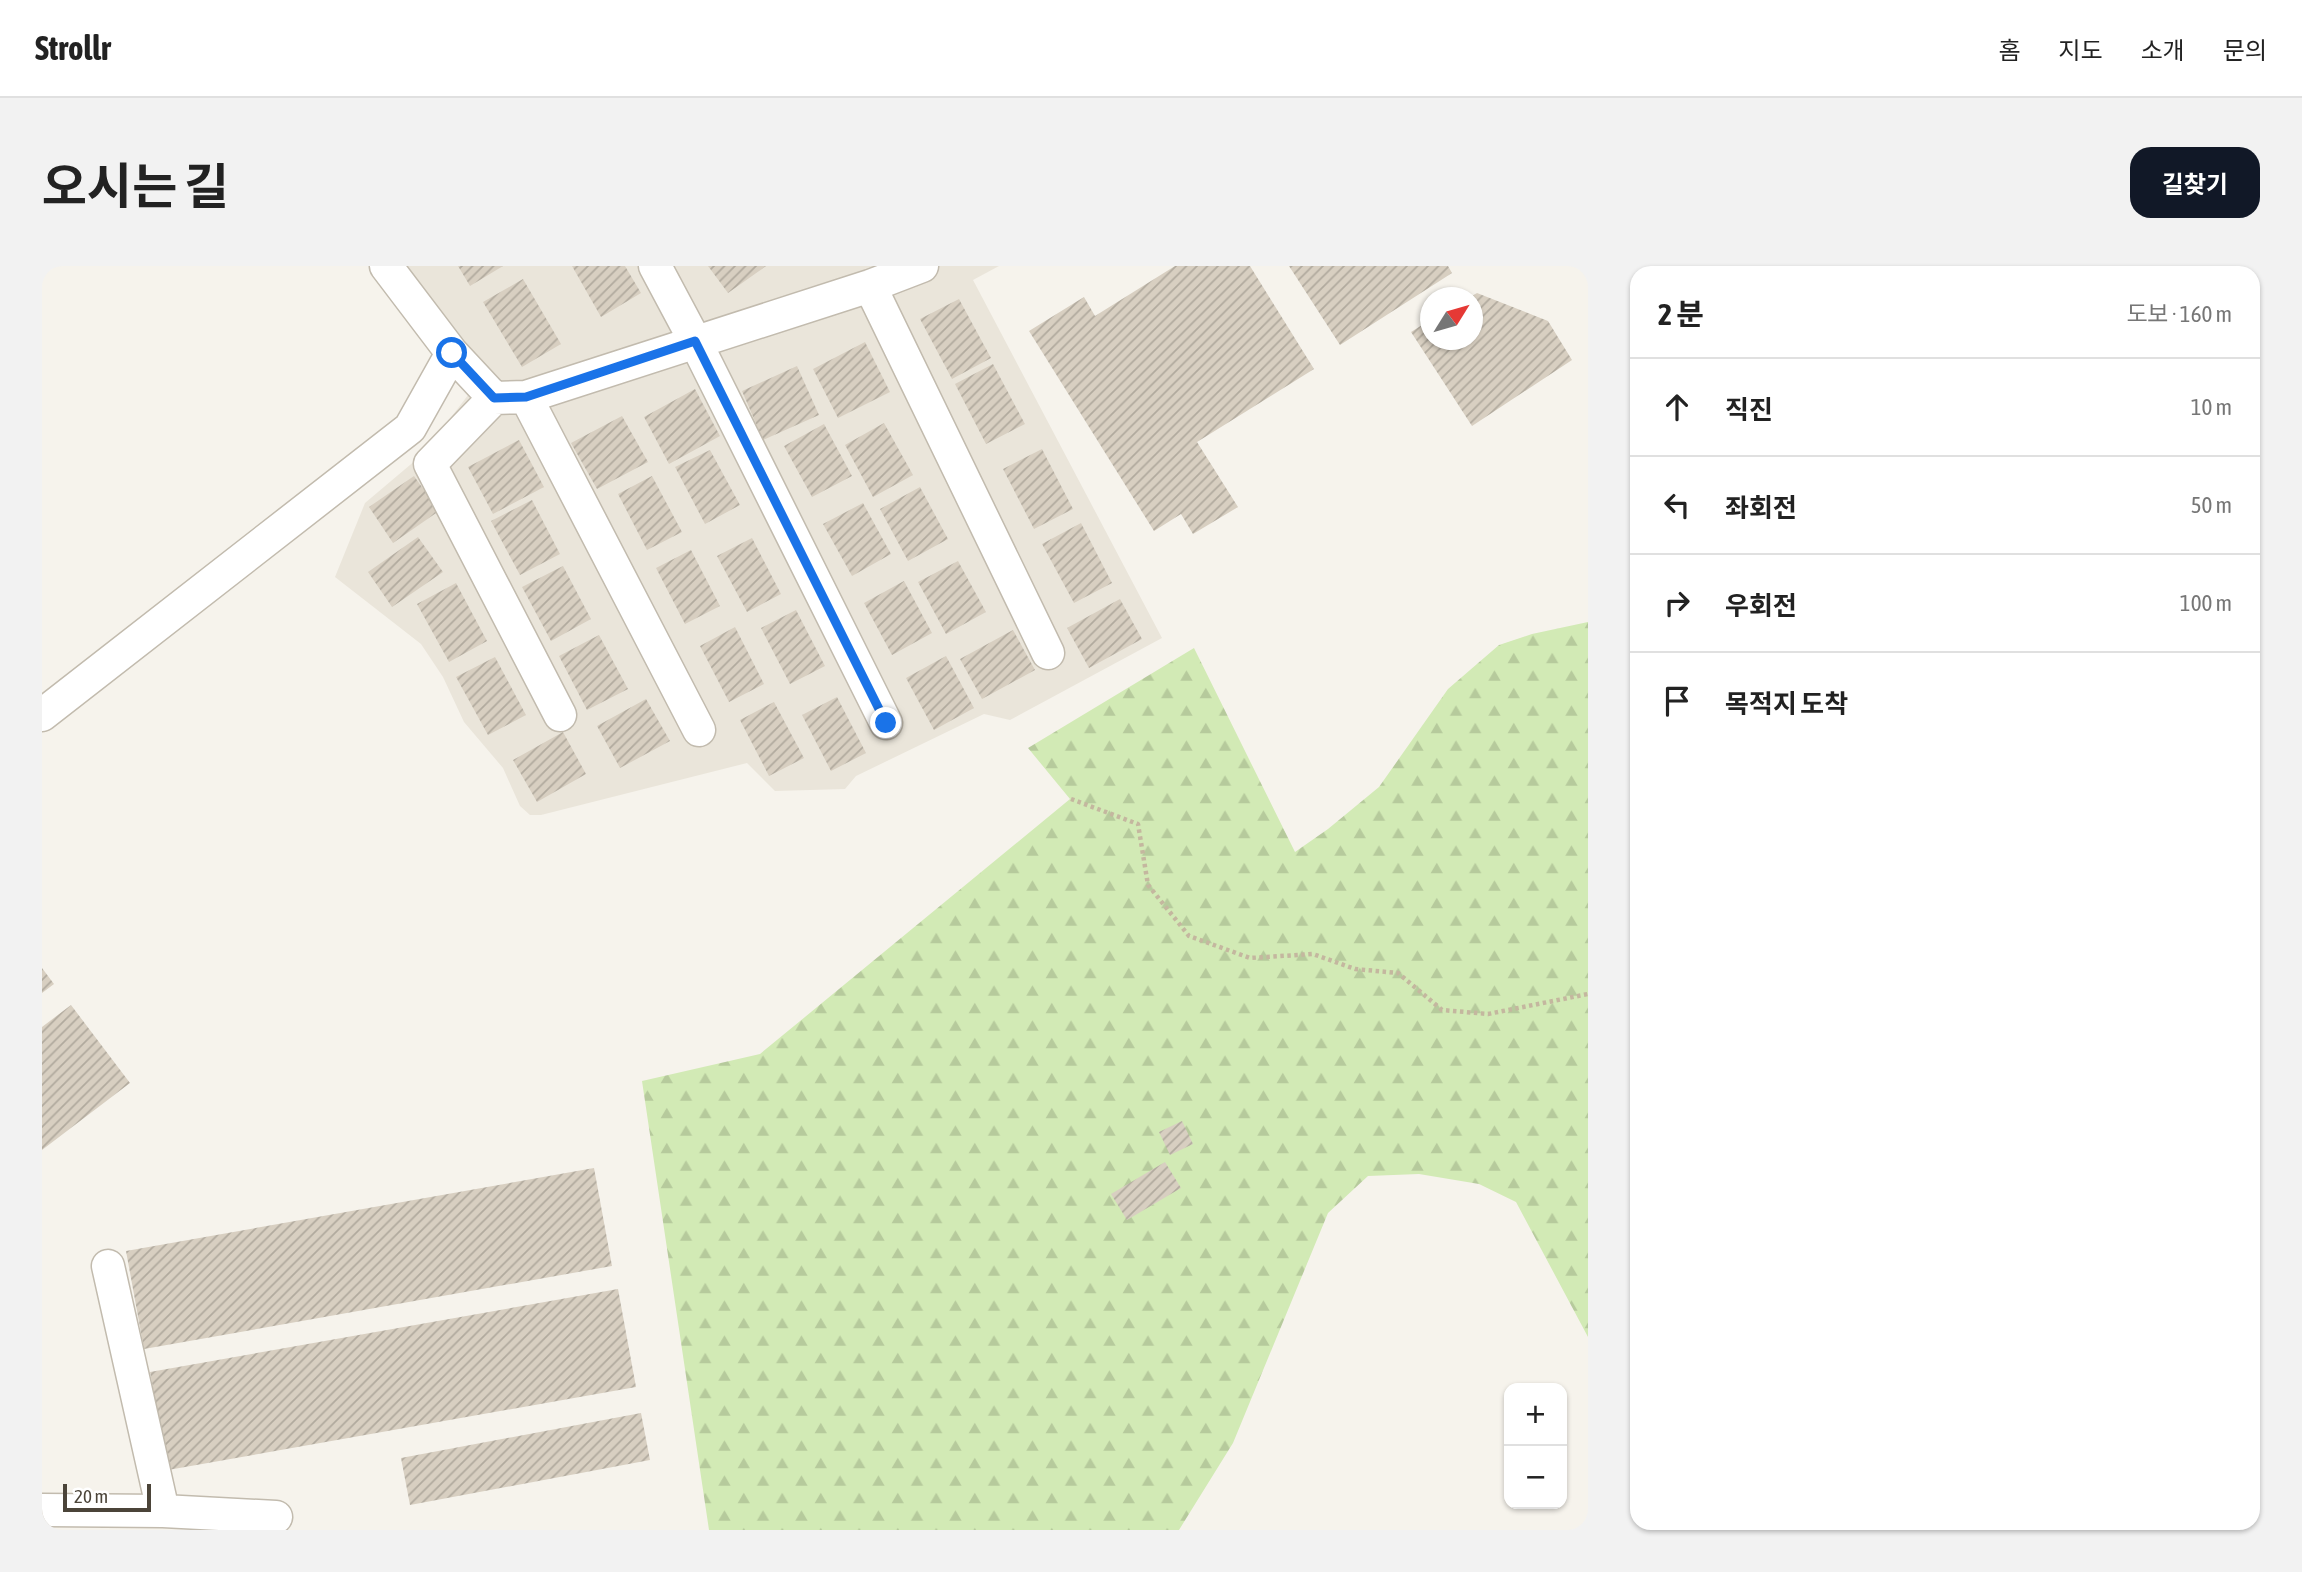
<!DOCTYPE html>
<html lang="ko">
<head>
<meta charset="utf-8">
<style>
	:root { --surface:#fff; --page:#f2f2f2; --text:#222; --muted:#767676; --line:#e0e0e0; --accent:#111827 }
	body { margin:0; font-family:"Asap Condensed","Noto Sans KR",sans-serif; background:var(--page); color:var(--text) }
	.controls { position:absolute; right:21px; bottom:21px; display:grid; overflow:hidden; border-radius:14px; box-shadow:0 2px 5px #0004 }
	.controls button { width:63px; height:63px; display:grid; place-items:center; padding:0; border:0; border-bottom:2px solid var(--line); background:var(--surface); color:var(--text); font:35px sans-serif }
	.compass { position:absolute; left:1378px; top:21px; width:63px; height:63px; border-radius:50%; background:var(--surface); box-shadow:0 2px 5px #0004; rotate:53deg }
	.scale { position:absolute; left:21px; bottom:18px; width:88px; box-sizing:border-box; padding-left:7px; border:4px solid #4b4439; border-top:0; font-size:19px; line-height:24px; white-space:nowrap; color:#4b4439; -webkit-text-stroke:5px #fff; paint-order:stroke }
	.stop { position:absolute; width:21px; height:21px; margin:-16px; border:5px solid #1a73e8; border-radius:50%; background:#fff }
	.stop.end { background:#1a73e8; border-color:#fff; box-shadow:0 2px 7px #0008 }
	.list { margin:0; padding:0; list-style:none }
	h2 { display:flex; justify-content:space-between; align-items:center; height:91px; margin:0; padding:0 28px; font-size:30px }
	h2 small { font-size:23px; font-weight:400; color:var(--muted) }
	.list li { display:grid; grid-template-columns:46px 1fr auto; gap:21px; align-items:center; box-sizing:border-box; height:98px; padding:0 28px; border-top:2px solid var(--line) }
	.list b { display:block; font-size:26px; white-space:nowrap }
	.list em { font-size:23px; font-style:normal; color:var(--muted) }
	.icon { flex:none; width:38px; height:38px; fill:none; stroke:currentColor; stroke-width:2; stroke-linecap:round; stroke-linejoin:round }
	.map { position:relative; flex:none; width:1546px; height:1264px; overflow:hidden; border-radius:21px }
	header { display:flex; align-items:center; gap:42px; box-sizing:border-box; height:98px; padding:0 35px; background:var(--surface); border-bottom:2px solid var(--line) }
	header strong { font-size:33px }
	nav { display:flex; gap:38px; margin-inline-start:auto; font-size:24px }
	.intro { display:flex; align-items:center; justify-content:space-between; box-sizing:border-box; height:168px; padding:0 42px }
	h1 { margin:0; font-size:49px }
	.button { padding:18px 32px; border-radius:21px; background:var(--accent); color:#fff; font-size:24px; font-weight:700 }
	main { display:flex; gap:42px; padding:0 42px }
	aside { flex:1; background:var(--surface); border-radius:21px; box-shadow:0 2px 5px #0004 }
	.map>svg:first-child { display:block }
	.residential { fill:#eae5da }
	.forest { fill:url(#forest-firs) }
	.building { fill:url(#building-hatch) }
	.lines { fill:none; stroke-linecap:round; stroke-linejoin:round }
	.minor-casing { stroke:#c2bbae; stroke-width:35 }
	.path { stroke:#c4b79f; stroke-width:4.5; stroke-dasharray:3.5 3.5; stroke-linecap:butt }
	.minor { stroke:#fff; stroke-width:32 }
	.route { stroke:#1a73e8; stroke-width:9 }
</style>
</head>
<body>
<header>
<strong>Strollr</strong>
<nav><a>홈</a><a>지도</a><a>소개</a><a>문의</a></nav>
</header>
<div class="intro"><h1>오시는 길</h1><a class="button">길찾기</a></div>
<main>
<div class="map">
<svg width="1546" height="1264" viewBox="0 0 1546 1264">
	<defs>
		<pattern id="forest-firs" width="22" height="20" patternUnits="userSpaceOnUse" patternTransform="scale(1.75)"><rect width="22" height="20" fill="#d2eab5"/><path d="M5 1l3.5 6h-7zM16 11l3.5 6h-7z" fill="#b6ca9c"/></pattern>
		<pattern id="building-hatch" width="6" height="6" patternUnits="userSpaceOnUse" patternTransform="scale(1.75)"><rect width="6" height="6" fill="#d8cfc1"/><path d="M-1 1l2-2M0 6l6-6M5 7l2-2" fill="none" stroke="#b1aa9e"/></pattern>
	</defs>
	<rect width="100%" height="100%" fill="#f6f3ec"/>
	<path class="residential" d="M 344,0 L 957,0 L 931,14 L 1120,372 L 968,454 L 942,448 L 814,510 L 803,523 L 733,525 L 705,497 L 499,549 L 488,549 L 478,540 L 461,502 L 422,456 L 401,411 L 379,378 L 293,311 L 323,237 L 381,188 L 436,116 Z"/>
	<path class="forest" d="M 1546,356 L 1546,1071 L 1474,936 L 1437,918 L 1377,908 L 1326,910 L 1286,947 L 1191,1177 L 1137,1264 L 667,1264 L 600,815 L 718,788 L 1028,533 L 986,482 L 1152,382 L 1253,586 L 1286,563 L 1337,521 L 1406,423 L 1457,379 L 1490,368 Z"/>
	<path class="building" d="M 416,0 L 461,0 L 428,20 Z
		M 530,0 L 583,0 L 599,27 L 559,51 Z
		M 666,0 L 724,0 L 686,27 Z
		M 1133,0 L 1208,0 L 1272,103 L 1155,176 L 1196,241 L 1151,268 L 1139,248 L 1112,265 L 987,65 L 1042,31 L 1053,50 Z
		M 1247,0 L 1406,0 L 1410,7 L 1298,79 Z
		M 481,13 L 519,78 L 480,101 L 441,36 Z
		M 1435,27 L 1506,55 L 1530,94 L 1430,160 L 1369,66 L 1388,54 L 1388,74 L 1430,74 L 1430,32 L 1427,32 Z
		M 917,33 L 949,92 L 910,113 L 878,53 Z
		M 823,76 L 848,126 L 796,152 L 771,103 Z
		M 951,98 L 983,158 L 944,178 L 913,118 Z
		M 755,100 L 777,149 L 721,174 L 700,125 Z
		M 653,123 L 678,170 L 627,198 L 602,151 Z
		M 580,150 L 606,196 L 555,223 L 529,177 Z
		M 842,157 L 871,209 L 831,231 L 803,179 Z
		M 782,158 L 810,210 L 770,231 L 742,180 Z
		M 477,174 L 502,221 L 451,248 L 426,201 Z
		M 1000,183 L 1031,243 L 992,263 L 961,203 Z
		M 668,184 L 698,239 L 663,258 L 633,201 Z
		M 372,210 L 397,245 L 351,277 L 327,241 Z
		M 610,210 L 640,266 L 605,284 L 576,228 Z
		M 878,221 L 906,273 L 866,295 L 838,243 Z
		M 490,234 L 518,288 L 478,309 L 449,255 Z
		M 821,237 L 849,288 L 810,310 L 781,258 Z
		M 1039,257 L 1070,317 L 1032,337 L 1000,278 Z
		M 376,271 L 401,306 L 350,341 L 326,306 Z
		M 710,272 L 739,328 L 705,346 L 675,290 Z
		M 649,284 L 678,340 L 643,358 L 614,302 Z
		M 916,295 L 944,346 L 904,368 L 876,316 Z
		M 521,300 L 549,353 L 509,375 L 480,321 Z
		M 862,315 L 890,367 L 850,389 L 822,337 Z
		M 414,317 L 445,375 L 407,396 L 375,338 Z
		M 1078,333 L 1100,373 L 1047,402 L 1025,362 Z
		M 754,344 L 783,400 L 748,418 L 719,362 Z
		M 693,361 L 722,418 L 687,436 L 658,380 Z
		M 971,364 L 993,404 L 940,433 L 918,393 Z
		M 557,369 L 586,423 L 545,444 L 517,390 Z
		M 904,390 L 932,442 L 892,464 L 864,412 Z
		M 453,391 L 484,449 L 446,469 L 414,411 Z
		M 795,431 L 824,487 L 789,505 L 760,449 Z
		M 604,433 L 628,475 L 578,502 L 555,460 Z
		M 732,436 L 762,492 L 727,510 L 698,454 Z
		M 521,466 L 544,508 L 495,536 L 471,494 Z
		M 0,702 L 12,718 L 0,727 Z
		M 29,739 L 88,817 L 0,884 L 0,761 Z
		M 1140,855 L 1151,878 L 1128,889 L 1117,866 Z
		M 1123,896 L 1139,922 L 1085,954 L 1069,928 Z
		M 552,902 L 570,1000 L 102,1083 L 84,985 Z
		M 576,1023 L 594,1121 L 126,1204 L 108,1106 Z
		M 599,1147 L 608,1194 L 368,1239 L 359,1192 Z"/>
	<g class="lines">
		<defs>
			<path id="minor" d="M 344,0 L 410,87 L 452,132 L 484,131 L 828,20 L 880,0
				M 613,0 L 653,75 L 844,457
				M 828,20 L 1006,387
				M 484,131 L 657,464
				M 452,132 L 388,198 L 518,449
				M 0,449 L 368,162 L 410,87
				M 66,1000 L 121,1245
				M 0,1244 L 121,1245 L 234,1251"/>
		</defs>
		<use href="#minor" class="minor-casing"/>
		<path class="path" d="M 1029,533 L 1096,558 L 1106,619 L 1147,670 L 1208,692 L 1271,688 L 1313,703 L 1356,707 L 1400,744 L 1446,748 L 1546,728"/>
		<use href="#minor" class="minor"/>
	</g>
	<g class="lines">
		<path class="route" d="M 410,87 L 452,132 L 484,131 L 653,75 L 844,457"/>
	</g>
</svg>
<div class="controls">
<button>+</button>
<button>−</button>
</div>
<svg class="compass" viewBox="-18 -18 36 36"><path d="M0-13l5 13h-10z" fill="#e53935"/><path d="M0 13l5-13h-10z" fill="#767676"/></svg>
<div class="scale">20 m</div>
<div class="stop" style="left:410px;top:87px"></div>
<div class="stop end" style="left:844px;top:457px"></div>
</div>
<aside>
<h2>2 분<small>도보 · 160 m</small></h2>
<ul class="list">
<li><svg class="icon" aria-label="ahead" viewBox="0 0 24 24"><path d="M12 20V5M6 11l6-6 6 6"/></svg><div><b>직진</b></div><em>10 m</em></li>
<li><svg class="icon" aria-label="left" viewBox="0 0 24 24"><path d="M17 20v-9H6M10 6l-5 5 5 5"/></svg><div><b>좌회전</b></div><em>50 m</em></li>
<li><svg class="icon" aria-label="right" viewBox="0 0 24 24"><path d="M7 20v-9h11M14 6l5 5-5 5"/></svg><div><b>우회전</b></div><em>100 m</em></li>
<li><svg class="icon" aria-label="arrive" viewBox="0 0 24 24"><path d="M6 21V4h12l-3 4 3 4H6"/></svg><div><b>목적지 도착</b></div></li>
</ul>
</aside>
</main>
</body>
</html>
